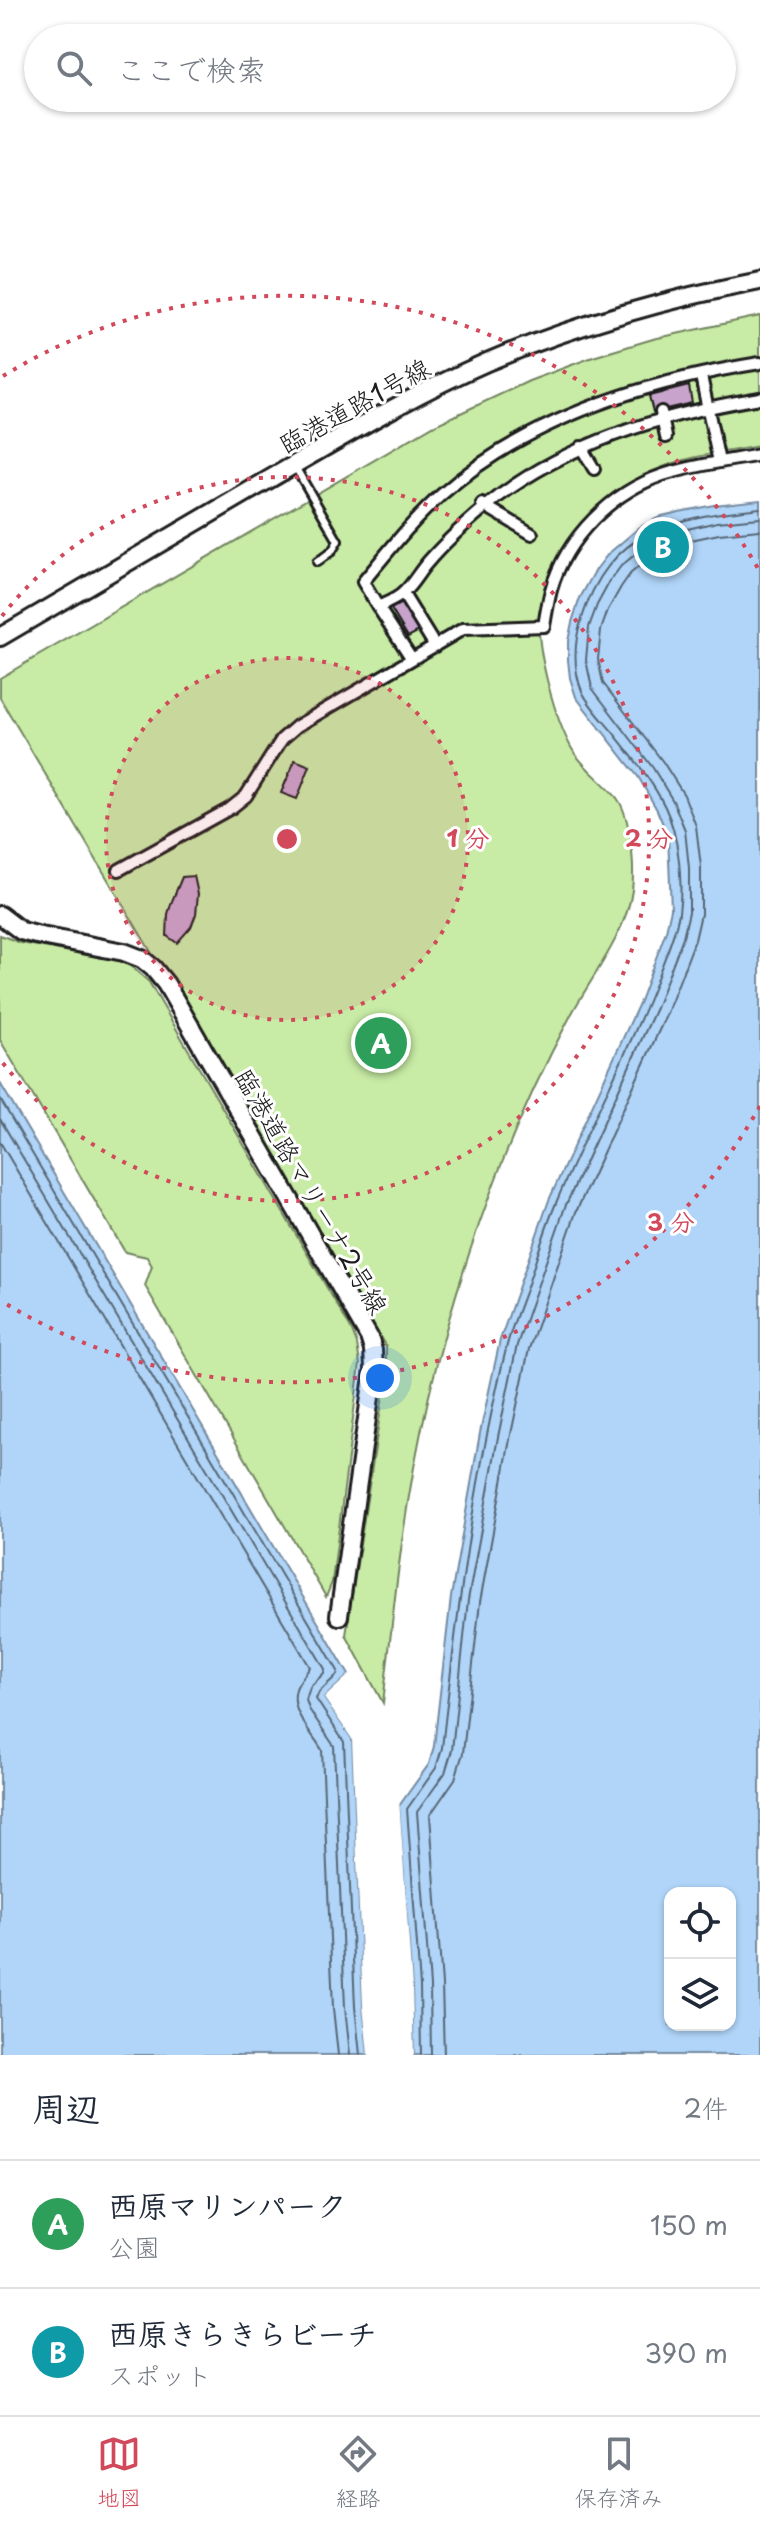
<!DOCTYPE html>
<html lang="ja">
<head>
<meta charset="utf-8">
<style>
	:root { --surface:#fff; --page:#f2f2f3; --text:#1f2937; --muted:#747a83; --line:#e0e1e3; --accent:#d1495b }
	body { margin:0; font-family:"Playpen Sans","Klee One",sans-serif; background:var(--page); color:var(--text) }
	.controls { position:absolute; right:24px; bottom:24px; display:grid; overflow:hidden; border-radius:16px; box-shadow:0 2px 6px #0004 }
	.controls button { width:72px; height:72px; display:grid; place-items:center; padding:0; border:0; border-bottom:2px solid var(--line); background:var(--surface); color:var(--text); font:40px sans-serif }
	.you { position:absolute; left:380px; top:1378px; width:28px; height:28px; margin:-20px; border:6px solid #fff; border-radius:50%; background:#1a73e8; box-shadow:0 0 0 12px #1a73e833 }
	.badge { display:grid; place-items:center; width:52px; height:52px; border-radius:50%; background:var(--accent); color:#fff; font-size:26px; font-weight:700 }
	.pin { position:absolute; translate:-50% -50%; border:4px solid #fff; box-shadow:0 2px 8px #0006 }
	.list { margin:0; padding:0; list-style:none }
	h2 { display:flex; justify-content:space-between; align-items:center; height:104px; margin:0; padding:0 32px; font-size:34px }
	h2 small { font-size:26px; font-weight:400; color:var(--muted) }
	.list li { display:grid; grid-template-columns:52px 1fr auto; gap:24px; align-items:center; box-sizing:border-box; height:128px; padding:0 32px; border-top:2px solid var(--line) }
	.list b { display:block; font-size:30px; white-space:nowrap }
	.list p { margin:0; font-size:26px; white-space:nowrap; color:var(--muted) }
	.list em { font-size:26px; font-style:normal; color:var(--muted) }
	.icon { flex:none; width:44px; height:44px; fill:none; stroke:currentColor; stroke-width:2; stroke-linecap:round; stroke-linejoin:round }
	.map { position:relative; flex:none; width:760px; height:2055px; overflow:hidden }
	.search { position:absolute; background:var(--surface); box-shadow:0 2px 6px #0004; left:24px; right:24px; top:24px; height:88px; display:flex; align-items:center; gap:20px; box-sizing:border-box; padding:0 28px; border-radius:44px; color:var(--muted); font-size:30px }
	.sheet { height:360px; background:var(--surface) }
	nav { display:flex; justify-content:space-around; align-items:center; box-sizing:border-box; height:112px; border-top:2px solid var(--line); background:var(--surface); font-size:22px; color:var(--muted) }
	nav a { display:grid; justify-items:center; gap:4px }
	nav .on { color:var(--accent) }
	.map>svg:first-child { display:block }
	.green { fill:#c8eca5; stroke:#728460; stroke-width:2 }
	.water { fill:#b0d5f9; stroke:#758ba1; stroke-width:2; fill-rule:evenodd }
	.pier { fill:#fff }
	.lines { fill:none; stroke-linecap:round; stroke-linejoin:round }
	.shore { stroke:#576674; stroke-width:2 }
	.building { fill:#c8a3cb; stroke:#1c1c1c; stroke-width:2 }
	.service-casing { stroke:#1c1c1c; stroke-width:12 }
	.pedestrian-casing { stroke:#1c1c1c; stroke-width:16 }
	.tertiary-casing { stroke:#1c1c1c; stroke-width:22 }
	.service { stroke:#fff; stroke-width:6 }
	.pedestrian { stroke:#fff; stroke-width:10 }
	.tertiary { stroke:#fff; stroke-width:16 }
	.ring { fill:none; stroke:#d1495b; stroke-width:4; stroke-dasharray:4 8 }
	.labels { text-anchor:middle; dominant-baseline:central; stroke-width:6; stroke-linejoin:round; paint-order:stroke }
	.street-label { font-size:26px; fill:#1c1c1c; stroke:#fff }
	.centre { fill:#d1495b; stroke:#fff; stroke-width:4 }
	.ring-label { font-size:24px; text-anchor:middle; font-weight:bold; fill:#d1495b; stroke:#fff; stroke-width:6; stroke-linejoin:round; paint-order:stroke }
</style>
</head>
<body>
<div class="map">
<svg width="760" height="2055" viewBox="0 0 760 2055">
	<rect width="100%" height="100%" fill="#fff"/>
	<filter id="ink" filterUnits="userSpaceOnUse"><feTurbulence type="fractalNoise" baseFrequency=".0125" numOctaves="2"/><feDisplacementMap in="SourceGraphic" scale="16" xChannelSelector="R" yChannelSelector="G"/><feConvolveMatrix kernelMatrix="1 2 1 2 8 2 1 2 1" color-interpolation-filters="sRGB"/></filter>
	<g filter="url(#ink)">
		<path class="green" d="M 760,316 L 760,446 C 725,452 686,456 653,471 C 603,493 566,536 547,586 C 544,595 540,606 539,615 C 536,650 555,719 572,749 C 583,768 603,781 617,798 C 631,817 635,867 632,890 C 627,932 591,978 571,1015 C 544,1065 521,1115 500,1168 C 452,1291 418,1419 401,1550 C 394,1601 389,1652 383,1703 L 346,1635 L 386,1376 L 386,1347 L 0,698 L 0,678 L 433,426 L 529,381 L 593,357 L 653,339 Z
			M 0,935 L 21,943 L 120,961 L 131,966 L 149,982 L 351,1329 L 357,1344 L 360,1364 L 332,1582 L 326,1597 L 145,1286 L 152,1266 L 147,1257 L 125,1252 L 0,1040 Z"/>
		<path class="water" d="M 760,500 L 760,2055 L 414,2055 L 412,1987 L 399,1806 L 429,1764 L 434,1746 L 451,1597 L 480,1433 L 500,1340 L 549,1200 L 640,1001 L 666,931 L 671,909 L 668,836 L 657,810 L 639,778 L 576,697 L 570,678 L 568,660 L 568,641 L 572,622 L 580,598 L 595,571 L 608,554 L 640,527 L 662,516 L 679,512 L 714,505 ZM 670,1893 L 730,1893 L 730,2025 L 670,2025 Z
			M 0,1083 L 349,1675 L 324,1698 L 352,1739 L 363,2006 L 368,2055 L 0,2055 Z"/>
		<path class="pier" d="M 349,1675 L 352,1677 L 329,1699 L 356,1738 L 367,2006 L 372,2055 L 368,2055 L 363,2006 L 352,1739 L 324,1698 Z
			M 399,1799 L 412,1987 L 414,2055 L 410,2055 L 408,1987 L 395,1806 Z"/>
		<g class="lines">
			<path class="shore" d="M 0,1099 L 338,1671 L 337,1675 L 319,1692 L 316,1699 L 344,1742 L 355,2007 L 360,2055
				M 0,1119 L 325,1669 L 324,1673 L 310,1687 L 306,1700 L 309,1709 L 334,1746 L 345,2007 L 350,2055
				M 0,1142 L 310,1667 C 306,1674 299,1680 296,1689 C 289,1712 312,1732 322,1750 L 333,2008 L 338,2055
				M 421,2055 L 420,1986 L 407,1809 L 436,1768 L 442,1748 C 457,1613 474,1477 507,1345 C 512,1325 521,1304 528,1284 C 537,1257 545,1229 556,1203 C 587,1128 627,1057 656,981 C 664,959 675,936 679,913 C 683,881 679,836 665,807 C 652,780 631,755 612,731 C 602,719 589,706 582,691 C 573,670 574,642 581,621 C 610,527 674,518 760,508
				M 431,2055 L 430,1986 L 417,1812 L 445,1773 L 452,1750 L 468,1600 L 498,1437 L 517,1345 L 565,1207 L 656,1008 L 683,937 L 689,912 L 689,868 L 685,830 L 673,801 L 653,768 L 592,688 L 586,660 L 589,627 L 597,605 L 610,581 L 621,566 L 649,543 L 683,530 L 717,522 L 760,518
				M 444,2055 L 442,1985 L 430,1815 L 455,1779 L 463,1753 L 480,1602 L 510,1439 L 529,1349 L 576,1212 L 667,1013 L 695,940 L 701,914 L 701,867 L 696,826 L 684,795 L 663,762 L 603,683 L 598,659 L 601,630 L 608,610 L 621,587 L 630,574 L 655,553 L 686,541 L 719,534 L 760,530"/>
		</g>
		<path class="building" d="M 689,386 L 692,403 L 653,412 L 649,396 Z
			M 403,601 L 421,630 L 408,637 L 391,609 Z
			M 295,760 L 310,766 L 297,799 L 281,793 Z
			M 194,876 L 198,894 L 196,914 L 191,927 L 177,943 L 167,936 L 168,914 L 172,901 L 182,877 Z"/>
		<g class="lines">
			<defs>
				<path id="service" d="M 294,465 L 338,541 L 332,551 L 317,562"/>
				<path id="pedestrian" d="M 760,363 C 647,381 528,418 441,495 C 412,521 388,552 363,582 L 378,607 C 386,603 398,599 404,592 C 413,584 419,572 427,563 C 444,543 464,525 484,508 C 561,444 662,414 760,398
					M 701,376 L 719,462
					M 661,412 L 666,437
					M 581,447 L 594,469
					M 482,504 L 532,534
					M 403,594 L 435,646
					M 378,607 L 412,659 L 463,629 L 544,626 C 546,614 548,602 551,590 C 566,537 612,492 663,475 C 694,465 728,461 760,455
					M 119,870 L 231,808 L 246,796 L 282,739 L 297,726 L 412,659"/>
				<path id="tertiary" d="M 0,637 C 89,585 178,533 268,480 C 339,439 411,395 487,362 C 575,325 666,299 760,281
					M 0,915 L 21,931 L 36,935 L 124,952 L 142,959 L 153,968 L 166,984 L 369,1337 L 373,1350 L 374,1369 L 339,1616"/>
			</defs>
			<use href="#service" class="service-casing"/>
			<use href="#pedestrian" class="pedestrian-casing"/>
			<use href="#tertiary" class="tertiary-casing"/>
			<use href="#service" class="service"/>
			<use href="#pedestrian" class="pedestrian"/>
			<use href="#tertiary" class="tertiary"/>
		</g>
	</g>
	<circle cx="287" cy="839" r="181" fill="#d1495b" fill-opacity=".12"/>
	<g class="ring">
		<circle cx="287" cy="839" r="181"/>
		<path d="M2 616A362 362 0 1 1 2 1062"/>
		<path d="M760 1106A543 543 0 0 1 3 1302M3 376A543 543 0 0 1 760 572"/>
	</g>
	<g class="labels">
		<g class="street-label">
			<text transform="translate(354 405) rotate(-29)">臨港道路1号線</text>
			<text transform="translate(312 1191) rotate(60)">臨港道路マリーナ2号線</text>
		</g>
	</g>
	<circle cx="287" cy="839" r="12" class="centre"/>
	<g class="ring-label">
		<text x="468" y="847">1 分</text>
		<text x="649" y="847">2 分</text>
		<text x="671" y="1231">3 分</text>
	</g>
</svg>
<div class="controls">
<button><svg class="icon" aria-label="locate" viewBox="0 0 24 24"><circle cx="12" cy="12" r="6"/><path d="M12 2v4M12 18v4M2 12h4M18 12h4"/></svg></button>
<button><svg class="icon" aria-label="layers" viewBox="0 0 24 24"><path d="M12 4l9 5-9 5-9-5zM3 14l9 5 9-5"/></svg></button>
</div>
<div class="you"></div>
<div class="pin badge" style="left:381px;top:1043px;background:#2e9e5b">A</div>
<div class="pin badge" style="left:663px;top:547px;background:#0f9aa8">B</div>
<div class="search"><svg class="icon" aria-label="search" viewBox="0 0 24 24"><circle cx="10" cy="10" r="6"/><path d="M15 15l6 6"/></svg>ここで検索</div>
</div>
<section class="sheet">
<h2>周辺<small>2件</small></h2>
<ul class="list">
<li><span class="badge" style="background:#2e9e5b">A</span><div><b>西原マリンパーク</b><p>公園</p></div><em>150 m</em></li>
<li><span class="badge" style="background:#0f9aa8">B</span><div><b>西原きらきらビーチ</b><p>スポット</p></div><em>390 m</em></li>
</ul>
</section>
<nav>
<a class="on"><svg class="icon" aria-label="map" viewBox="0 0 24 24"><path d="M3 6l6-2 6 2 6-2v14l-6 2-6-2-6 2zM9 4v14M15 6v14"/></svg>地図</a>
<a><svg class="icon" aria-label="directions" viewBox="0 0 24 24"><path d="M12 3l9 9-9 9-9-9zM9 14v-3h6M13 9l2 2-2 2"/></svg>経路</a>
<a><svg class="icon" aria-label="saved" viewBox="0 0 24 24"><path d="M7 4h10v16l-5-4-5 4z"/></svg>保存済み</a>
</nav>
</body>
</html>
